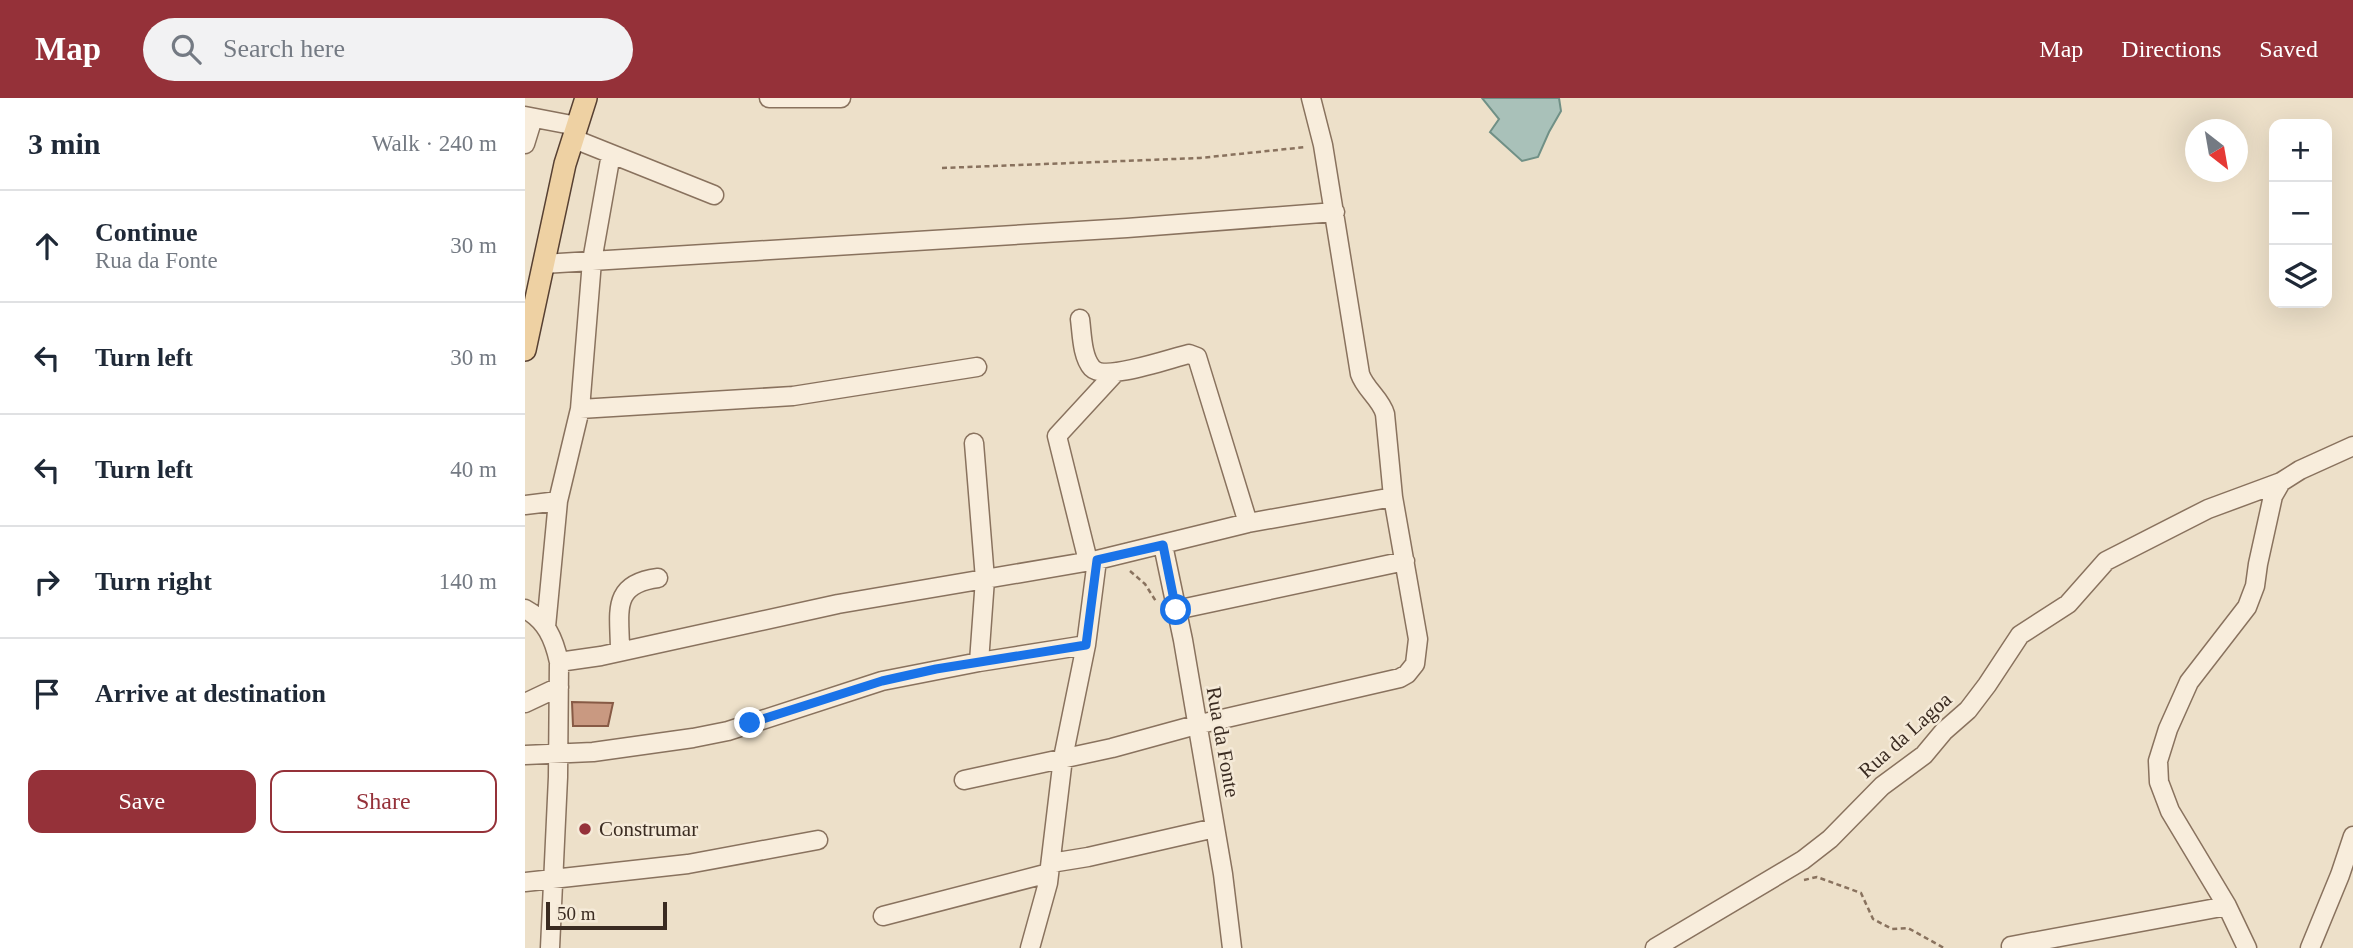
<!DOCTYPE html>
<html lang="en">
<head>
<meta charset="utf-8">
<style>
	:root { --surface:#fff; --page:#f2f2f3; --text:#1f2937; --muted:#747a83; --line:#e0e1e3; --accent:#953139 }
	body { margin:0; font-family:"Times New Roman",serif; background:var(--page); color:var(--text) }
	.controls { position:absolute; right:21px; top:21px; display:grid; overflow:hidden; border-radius:14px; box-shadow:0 7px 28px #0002 }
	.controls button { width:63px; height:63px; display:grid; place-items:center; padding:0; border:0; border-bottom:2px solid var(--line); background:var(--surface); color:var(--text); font:35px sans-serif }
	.compass { position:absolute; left:1660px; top:21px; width:63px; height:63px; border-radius:50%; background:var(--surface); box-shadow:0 7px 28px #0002; rotate:149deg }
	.scale { position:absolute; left:21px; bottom:18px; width:121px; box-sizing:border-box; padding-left:7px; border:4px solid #3a2b21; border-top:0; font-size:19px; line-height:24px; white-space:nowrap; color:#3a2b21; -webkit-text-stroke:5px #f5ead8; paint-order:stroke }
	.stop { position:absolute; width:21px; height:21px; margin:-16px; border:5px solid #1a73e8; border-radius:50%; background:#fff }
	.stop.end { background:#1a73e8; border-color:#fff; box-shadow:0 2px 7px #0008 }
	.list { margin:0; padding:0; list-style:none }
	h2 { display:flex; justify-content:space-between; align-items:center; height:91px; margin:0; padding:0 28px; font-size:30px }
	h2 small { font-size:23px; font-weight:400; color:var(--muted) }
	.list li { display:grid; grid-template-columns:46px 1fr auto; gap:21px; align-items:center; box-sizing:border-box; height:112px; padding:0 28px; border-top:2px solid var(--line) }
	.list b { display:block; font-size:26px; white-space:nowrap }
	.list p { margin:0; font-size:23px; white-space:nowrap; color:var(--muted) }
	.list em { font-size:23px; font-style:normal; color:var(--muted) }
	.actions { display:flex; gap:14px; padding:21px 28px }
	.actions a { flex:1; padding:16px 0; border:2px solid var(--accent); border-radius:14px; text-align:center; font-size:24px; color:var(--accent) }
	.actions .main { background:var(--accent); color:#fff }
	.icon { flex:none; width:38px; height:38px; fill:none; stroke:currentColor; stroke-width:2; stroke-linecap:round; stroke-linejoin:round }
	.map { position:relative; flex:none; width:1828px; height:850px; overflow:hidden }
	header { display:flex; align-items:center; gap:42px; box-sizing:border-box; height:98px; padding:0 35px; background:var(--accent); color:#fff }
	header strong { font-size:33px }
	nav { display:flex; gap:38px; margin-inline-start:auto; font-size:24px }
	.search { width:490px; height:63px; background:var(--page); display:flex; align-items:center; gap:18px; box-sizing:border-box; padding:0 24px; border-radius:38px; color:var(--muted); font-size:26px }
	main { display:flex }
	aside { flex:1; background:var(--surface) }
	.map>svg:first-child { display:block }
	.water { fill:#a9c1b9; stroke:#709086; stroke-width:2 }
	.building { fill:#c99981; stroke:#875a45; stroke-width:2 }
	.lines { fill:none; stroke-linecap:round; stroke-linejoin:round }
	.minor-casing { stroke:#89725e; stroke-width:21 }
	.major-casing { stroke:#574032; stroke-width:24 }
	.path { stroke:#89725e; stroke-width:2.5; stroke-dasharray:5 3.5; stroke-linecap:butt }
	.minor { stroke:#f8eddc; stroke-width:18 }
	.major { stroke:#eed1a3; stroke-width:21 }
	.route { stroke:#1a73e8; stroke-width:9 }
	.poi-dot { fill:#953139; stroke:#f5ead8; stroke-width:2.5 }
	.labels { text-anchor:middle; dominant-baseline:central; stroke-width:5; stroke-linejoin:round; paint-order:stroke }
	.street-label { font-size:21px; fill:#3a2b21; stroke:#f5ead8 }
	.poi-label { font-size:21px; fill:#3a2b21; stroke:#f5ead8; text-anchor:start }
</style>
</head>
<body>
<header>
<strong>Map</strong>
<div class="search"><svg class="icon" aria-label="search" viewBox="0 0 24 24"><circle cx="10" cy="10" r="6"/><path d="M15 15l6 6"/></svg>Search here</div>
<nav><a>Map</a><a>Directions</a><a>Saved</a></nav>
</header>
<main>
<aside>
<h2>3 min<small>Walk · 240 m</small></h2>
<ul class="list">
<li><svg class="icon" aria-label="ahead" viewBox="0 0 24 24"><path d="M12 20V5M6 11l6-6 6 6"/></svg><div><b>Continue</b><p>Rua da Fonte</p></div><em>30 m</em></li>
<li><svg class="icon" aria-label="left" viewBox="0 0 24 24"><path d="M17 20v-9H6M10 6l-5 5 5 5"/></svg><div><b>Turn left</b></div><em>30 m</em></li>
<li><svg class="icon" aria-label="left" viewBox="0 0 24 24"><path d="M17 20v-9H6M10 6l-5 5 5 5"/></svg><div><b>Turn left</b></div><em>40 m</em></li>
<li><svg class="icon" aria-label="right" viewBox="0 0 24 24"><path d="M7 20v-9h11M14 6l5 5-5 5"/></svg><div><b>Turn right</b></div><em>140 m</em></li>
<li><svg class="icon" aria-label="arrive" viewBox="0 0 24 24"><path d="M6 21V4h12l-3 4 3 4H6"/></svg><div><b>Arrive at destination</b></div></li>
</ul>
<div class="actions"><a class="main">Save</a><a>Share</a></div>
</aside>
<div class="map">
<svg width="1828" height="850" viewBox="0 0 1828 850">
	<rect width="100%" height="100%" fill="#ede0c9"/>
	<path class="water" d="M 957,0 L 1034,0 L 1036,13 L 1024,34 L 1013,59 L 997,63 L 965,34 L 974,21 Z"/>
	<path class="building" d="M 47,604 L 88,605 L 83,628 L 48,628 Z"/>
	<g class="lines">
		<defs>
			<path id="minor" d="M 244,0 L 316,0
				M 0,18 L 52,28
				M 49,41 L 189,97
				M 0,46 L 8,20
				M 18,166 L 602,130 L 810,114
				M 555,221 C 557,236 557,259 567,270 C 580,284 646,260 664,256 L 672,259 L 723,425
				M 55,311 L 268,298 L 452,269
				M 449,345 L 460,481 L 454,564 L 561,547
				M 0,407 L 33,403
				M 638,447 L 658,542 L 698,776 L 707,850
				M 563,463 L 532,338 L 591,274
				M 0,511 C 21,522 29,541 34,564 L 76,558 L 313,506 L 572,462 L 723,425 L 868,399
				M 651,512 L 880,463
				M 21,529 L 33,403 L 55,311 L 67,163 L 86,56
				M 95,553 C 95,515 85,486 133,480
				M 0,605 L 34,589
				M 0,657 L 68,654 L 168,640 L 203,633 L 357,583 L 454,564
				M 439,682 L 587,650 L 671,627 L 875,580 L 882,576 L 890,566 L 893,541 L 868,399 L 860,316 C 856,301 840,291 835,276 L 798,47 L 786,0
				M 526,765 L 563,759 L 690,730
				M 0,784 L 163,766 L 293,742
				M 358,818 L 524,775
				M 25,850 L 33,679 L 34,564
				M 505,850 L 523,785 L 538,660 L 561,547 L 572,462
				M 1130,850 L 1278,762 L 1305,741 L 1357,688 L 1399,657 L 1419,633 L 1443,612 L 1462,587 L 1495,537 L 1543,506 L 1581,463 L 1683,411 L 1756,384 L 1775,372 L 1828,348
				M 1487,850 L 1486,848 L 1702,808
				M 1722,850 L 1702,808 L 1645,713 L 1634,684 L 1633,663 L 1643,631 L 1664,584 L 1722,509 L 1730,488 L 1733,466 L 1748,398 L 1756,384
				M 1785,850 L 1815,777 L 1828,738"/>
			<path id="major" d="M 0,252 L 40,66 L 61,0"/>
		</defs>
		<use href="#minor" class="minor-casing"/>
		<use href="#major" class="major-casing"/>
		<path class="path" d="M 417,70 L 675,60 L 781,49
			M 605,473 L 620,486 L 632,505
			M 1279,782 L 1292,779 L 1336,795 L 1348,821 L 1367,831 L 1383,830 L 1419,850"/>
		<use href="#minor" class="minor"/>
		<use href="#major" class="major"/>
	</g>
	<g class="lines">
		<path class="route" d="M 225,625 L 357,583 L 411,571 L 561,547 L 572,462 L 638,447 L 651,512"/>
	</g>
	<circle class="poi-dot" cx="60" cy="731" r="7"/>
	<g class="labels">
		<g class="street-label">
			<text transform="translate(1380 637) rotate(-42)">Rua da Lagoa</text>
			<text transform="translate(698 644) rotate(80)">Rua da Fonte</text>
		</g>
		<g class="poi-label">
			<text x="74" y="731">Construmar</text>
		</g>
	</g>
</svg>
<div class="controls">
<button>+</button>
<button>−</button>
<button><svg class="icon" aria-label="layers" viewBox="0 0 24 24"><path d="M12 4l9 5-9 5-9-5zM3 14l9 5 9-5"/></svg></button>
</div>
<svg class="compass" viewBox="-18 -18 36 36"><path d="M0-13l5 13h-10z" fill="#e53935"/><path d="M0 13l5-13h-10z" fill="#747a83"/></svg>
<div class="scale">50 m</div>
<div class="stop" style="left:651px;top:512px"></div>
<div class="stop end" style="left:225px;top:625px"></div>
</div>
</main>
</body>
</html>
